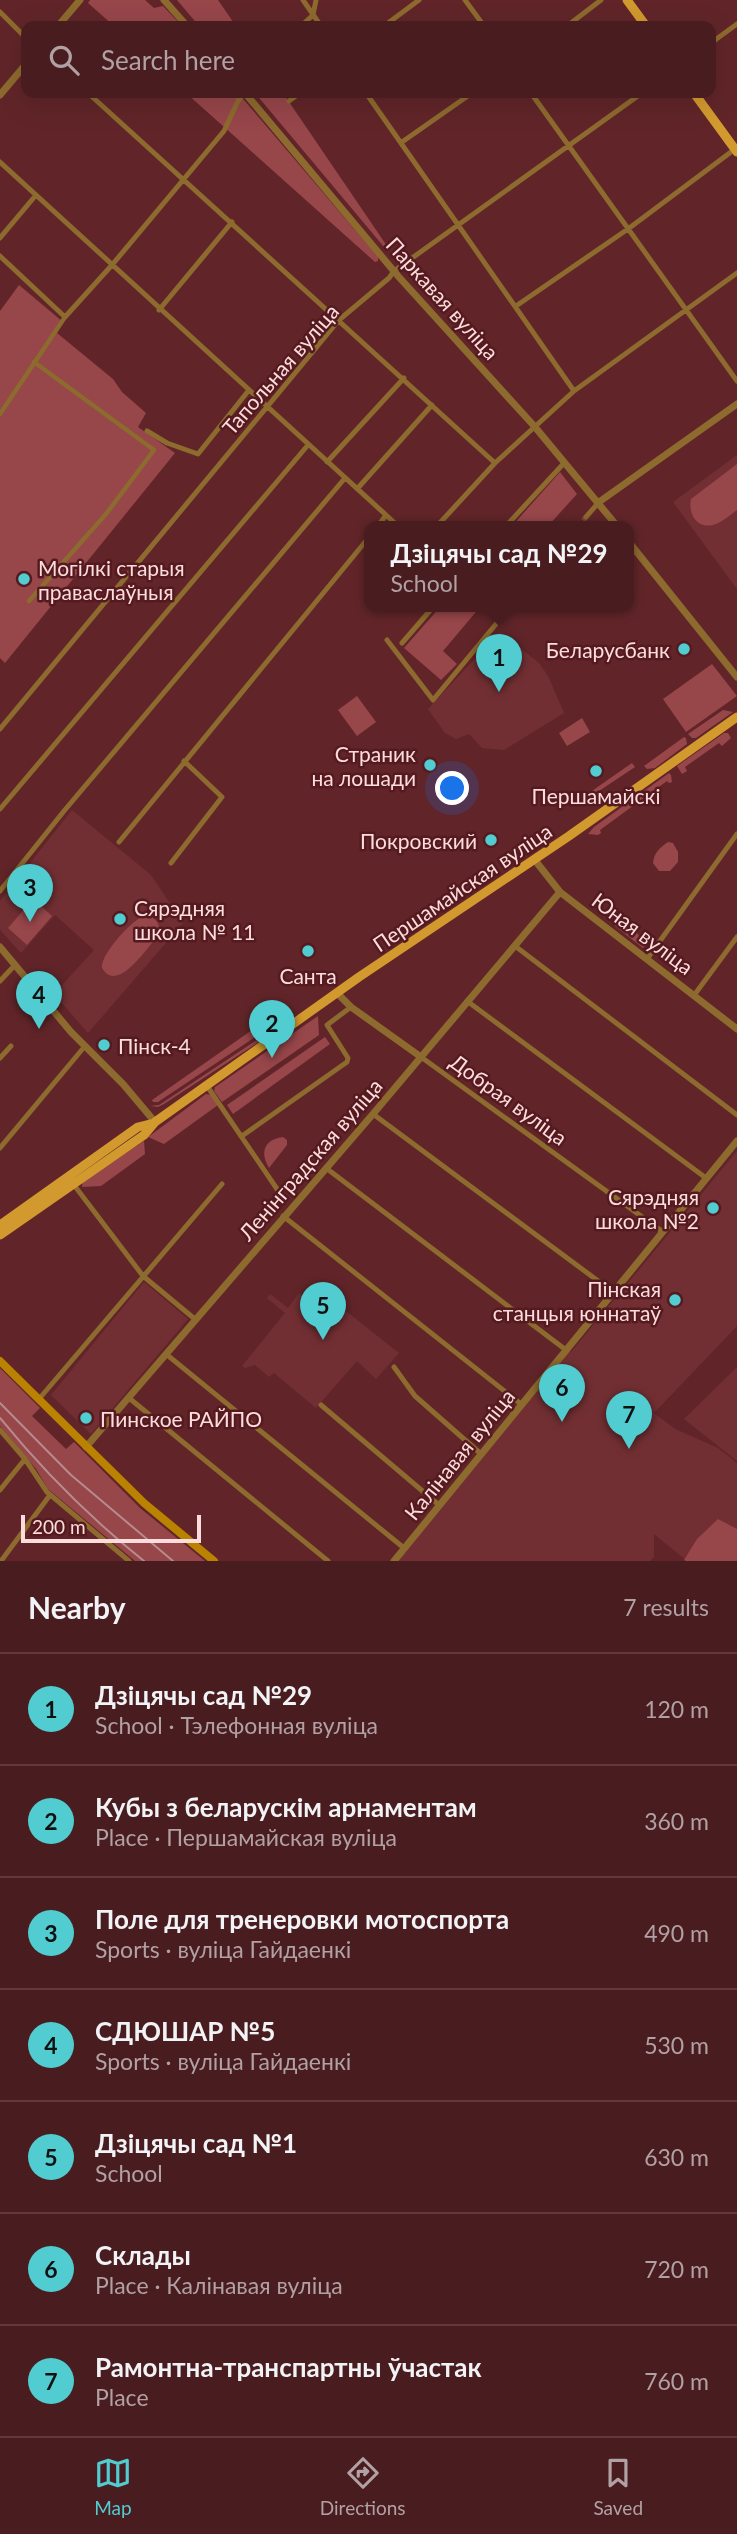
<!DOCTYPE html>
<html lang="en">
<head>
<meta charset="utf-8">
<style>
	:root { --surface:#491c1f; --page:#502528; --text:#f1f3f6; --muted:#b1a1a4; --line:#613a3d; --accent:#51ccd1 }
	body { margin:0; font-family:Lato,sans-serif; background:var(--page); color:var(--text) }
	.scale { position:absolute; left:21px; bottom:18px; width:180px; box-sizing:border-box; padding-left:7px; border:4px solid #fcdcdc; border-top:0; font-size:19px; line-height:24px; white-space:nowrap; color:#fcdcdc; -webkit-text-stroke:5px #551a1f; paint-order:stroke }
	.you { position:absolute; left:453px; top:789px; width:24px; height:24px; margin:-18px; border:5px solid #fff; border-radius:50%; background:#1a73e8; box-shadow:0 0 0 10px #1a73e833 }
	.badge { display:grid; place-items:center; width:46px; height:46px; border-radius:50%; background:var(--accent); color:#111; font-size:23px; font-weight:700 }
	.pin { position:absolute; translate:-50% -58px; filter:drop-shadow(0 2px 4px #0008) }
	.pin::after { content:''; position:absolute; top:37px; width:24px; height:21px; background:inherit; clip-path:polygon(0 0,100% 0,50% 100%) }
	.popup { position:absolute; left:364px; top:521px; width:270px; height:91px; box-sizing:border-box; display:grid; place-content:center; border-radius:14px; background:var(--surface); filter:drop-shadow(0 2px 5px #0005); font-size:23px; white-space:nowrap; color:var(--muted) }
	.popup b { font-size:26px; color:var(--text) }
	.popup::after { content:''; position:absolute; left:50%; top:100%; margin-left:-14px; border:14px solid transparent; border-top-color:var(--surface) }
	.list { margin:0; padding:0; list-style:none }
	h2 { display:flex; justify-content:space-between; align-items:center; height:91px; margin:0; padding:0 28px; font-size:30px }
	h2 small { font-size:23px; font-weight:400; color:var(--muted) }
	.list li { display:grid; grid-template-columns:46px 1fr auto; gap:21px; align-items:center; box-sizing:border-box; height:112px; padding:0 28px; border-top:2px solid var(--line) }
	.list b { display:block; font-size:26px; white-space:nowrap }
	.list p { margin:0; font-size:23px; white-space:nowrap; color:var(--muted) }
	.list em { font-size:23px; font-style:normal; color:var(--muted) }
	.icon { flex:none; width:38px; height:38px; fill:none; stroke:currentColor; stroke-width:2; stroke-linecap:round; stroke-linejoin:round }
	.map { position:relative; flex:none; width:737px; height:1561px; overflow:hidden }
	.search { position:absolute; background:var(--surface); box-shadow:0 7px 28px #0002; left:21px; right:21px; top:21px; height:77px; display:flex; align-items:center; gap:18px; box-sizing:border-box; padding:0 24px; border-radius:14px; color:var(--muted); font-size:26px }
	.sheet { height:875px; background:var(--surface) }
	nav { display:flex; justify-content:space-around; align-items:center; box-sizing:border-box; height:98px; border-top:2px solid var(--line); background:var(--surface); font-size:19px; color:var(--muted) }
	nav a { display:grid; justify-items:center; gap:4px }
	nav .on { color:var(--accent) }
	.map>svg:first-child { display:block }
	.built { fill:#722f33 }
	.green { fill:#97464a }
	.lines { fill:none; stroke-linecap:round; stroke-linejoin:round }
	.minor-tunnel { stroke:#784044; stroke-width:5; stroke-dasharray:5 2.5; stroke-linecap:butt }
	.pedestrian { stroke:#8d6a2e; stroke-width:4.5 }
	.minor { stroke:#8d6a2e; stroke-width:5 }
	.tertiary { stroke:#8d6a2e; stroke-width:7 }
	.secondary { stroke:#b98200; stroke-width:8 }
	.primary { stroke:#d1992e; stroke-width:9 }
	.rail { stroke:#b78b8d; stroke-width:2 }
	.poi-dot { fill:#51ccd1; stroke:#551a1f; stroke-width:2.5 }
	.labels { text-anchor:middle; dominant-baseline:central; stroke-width:5; stroke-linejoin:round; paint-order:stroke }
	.street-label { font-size:21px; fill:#fcdcdc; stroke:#551a1f }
	.poi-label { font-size:21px; fill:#fcdcdc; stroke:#551a1f; text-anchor:end }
</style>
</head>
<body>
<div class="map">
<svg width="737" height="1561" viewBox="0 0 737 1561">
	<rect width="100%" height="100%" fill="#612529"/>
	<path class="built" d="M 737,455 L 737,589 L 673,502 Z
		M 500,632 L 539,663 L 548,676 L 564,713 L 504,750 L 482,748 L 469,734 L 456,739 L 445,733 L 428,709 Z
		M 72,810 L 151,875 L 183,923 L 88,1033 L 54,994 L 94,950 L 55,915 L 21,953 L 0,930 L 0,901 Z
		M 737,1151 L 737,1326 L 654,1413 L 675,1429 L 718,1448 L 737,1463 L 737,1555 L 687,1561 L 654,1534 L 654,1557 L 650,1561 L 397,1561 L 568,1350 L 571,1352 Z
		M 144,1282 L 188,1319 L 91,1434 L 51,1395 Z
		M 299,1293 L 318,1306 L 342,1308 L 399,1353 L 376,1379 L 357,1361 L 316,1408 L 274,1373 L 269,1377 L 255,1365 L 245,1368 L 242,1366 L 285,1313 L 267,1298 L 270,1294 L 288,1308 Z
		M 737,1367 L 737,1461 L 684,1419 Z"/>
	<path class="green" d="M 90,0 L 145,0 L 154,8 L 163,6 L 182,26 L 114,26 L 88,3 Z
		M 177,0 L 218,0 L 236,26 L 199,26 Z
		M 186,93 L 238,93 L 378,257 L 378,261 L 375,262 Z
		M 255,93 L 283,93 L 387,246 L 384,247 Z
		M 19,285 L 63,322 L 57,333 L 113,379 L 122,392 L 146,413 L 138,427 L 175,453 L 5,663 L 0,658 L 0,311 Z
		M 737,464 L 737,510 C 730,515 721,523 713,525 C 696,529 688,513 691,499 Z
		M 560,472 L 577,494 L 548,526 L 512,526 Z
		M 441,606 L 481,606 L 443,651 L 457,664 L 441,680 L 404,648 Z
		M 712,664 L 737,696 L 686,732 L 663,699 Z
		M 357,696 L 376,722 L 357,736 L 338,710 Z
		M 723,710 L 733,712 L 696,738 L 692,738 L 688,734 Z
		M 582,718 L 590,732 L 567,746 L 559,733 Z
		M 724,733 L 728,733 L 731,738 L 722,746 L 719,743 L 685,767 L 687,771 L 682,774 L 677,766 Z
		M 684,737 L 686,738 L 687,744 L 655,768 L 647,769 L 644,766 Z
		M 632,763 L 635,767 L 581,803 L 579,800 Z
		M 669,773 L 671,775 L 672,782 L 669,783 L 667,781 L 600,830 L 601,833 L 598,835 L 588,834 L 594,827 Z
		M 668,842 L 673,843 L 678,852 L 678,862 L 670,871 L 659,871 L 653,863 C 654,853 659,848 668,842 Z
		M 33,899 L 52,916 L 27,945 L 8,928 Z
		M 146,915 C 157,918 162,926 158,936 C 146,949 117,994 102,968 C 100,955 133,918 146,915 Z
		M 625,917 L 646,945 L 643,948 L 615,926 L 616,922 Z
		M 272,1016 L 274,1019 L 270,1027 L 158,1102 L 153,1102 L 152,1100 Z
		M 318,1016 L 319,1035 L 222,1102 L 214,1091 L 215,1087 Z
		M 277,1020 L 277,1030 L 164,1104 L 158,1107 L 150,1106 L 159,1105 L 272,1030 Z
		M 325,1037 L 330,1044 L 233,1114 L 227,1105 Z
		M 206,1094 L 211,1095 L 218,1105 L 164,1144 L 148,1137 Z
		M 283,1137 L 287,1140 L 287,1145 L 269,1168 C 259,1152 265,1139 283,1137 Z
		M 144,1141 L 145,1154 L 101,1186 L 82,1187 L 83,1181 Z
		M 0,1368 L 40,1408 L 32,1416 L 66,1449 L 74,1442 L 140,1508 L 205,1561 L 135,1561 L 48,1489 L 36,1469 L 0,1426 Z
		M 718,1519 L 737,1529 L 737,1561 L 686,1561 L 684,1560 L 697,1539 Z"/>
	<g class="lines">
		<path class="minor-tunnel" d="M 578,526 L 586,517"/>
		<path class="pedestrian" d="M 0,414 L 65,317
			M 29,601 L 106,514 L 154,450 L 34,362"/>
		<path class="minor" d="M 303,0 L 321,26
			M 465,0 L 484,26
			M 0,12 L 26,38
			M 301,26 L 313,15 L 316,0
			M 384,26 L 419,0
			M 567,26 L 601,0
			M 711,43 L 737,24
			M 88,93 L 495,463
			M 366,93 L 574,391
			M 531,93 L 737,381
			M 289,101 L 300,93
			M 402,142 L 472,93
			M 0,162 L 398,526
			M 0,238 L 36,195
			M 0,256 L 65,317 L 112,265 L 224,131 L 238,101 L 244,93
			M 516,306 L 628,229 L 735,149
			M 159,310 L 232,222
			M 147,431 L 167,443 L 198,454 L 249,390
			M 327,462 L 404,378
			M 357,489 L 432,405
			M 586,517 L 599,502
			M 378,526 L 386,515
			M 437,526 L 495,463 L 574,391 L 737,273
			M 506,526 L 565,462
			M 387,640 L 433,700 L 511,606
			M 402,643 L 434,606
			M 0,729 L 339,320 L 389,278 L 394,271 L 642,93
			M 0,809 L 308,445
			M 119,842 L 370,536
			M 171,863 L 222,797 L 184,761
			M 0,891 L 64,811 L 345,478
			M 515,946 L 737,1115
			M 647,959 L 737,834
			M 0,981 L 15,965
			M 695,994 L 737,937
			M 467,1001 L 706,1178
			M 421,1057 L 663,1232
			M 0,1058 L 11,1046
			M 207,1086 L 277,1189
			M 373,1114 L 613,1292
			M 242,1136 L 347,1062 L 348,1058 L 327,1025 L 351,1007
			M 0,1148 L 85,1046
			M 326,1168 L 566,1350
			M 74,1185 L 143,1276 L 196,1320
			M 283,1216 L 521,1404
			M 166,1354 L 404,1548
			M 394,1367 L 415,1396 L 481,1454
			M 129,1398 L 328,1561
			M 39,1399 L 222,1184
			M 321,1405 L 439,1505
			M 0,1430 L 25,1459 L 47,1492 L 129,1561
			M 0,1490 L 25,1459
			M 1,1561 L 50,1495"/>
		<path class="tertiary" d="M 164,0 L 187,26
			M 58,26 L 80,0
			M 245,93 L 398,276 L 535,427 L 617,526
			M 0,95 L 26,64
			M 599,502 L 737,404
			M 628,541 L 737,677
			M 534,859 L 560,892 L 737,1029
			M 0,947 L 71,1032 L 123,1084 L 155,1122
			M 337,993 L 351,1007 L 421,1057
			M 86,1447 L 373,1114 L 560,892
			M 394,1561 L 737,1141"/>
		<path class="secondary" d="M 0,1361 L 144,1503 L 214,1561"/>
		<path class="primary" d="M 627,0 L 646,26
			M 694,93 L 737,152
			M 0,1225 L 138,1127 L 154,1123
			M 0,1235 L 144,1135 L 155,1122 L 359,977 L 569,836 L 737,717"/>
		<path class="rail" d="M 0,1403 L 71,1475 L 173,1561
			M 0,1418 C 44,1472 90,1518 144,1561"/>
	</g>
	<g class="poi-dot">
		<circle cx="24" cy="579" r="7"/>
		<circle cx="684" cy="649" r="7"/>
		<circle cx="430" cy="765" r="7"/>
		<circle cx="596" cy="771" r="7"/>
		<circle cx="491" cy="840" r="7"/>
		<circle cx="120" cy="919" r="7"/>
		<circle cx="308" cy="951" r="7"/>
		<circle cx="104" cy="1045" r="7"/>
		<circle cx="713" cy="1208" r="7"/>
		<circle cx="675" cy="1300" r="7"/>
		<circle cx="86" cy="1418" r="7"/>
	</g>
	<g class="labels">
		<g class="street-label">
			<text transform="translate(443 298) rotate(48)">Паркавая вуліца</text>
			<text transform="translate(280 369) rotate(-49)">Тапольная вуліца</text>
			<text transform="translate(462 887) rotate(-34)">Першамайская вуліца</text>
			<text transform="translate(643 933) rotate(37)">Юная вуліца</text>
			<text transform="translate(509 1099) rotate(36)">Добрая вуліца</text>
			<text transform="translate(310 1159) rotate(-49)">Ленінградская вуліца</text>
			<text transform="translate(459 1454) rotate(-51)">Калінавая вуліца</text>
		</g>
		<g class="poi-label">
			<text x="38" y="567" text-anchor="start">Могілкі старыя<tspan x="38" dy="24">праваслаўныя</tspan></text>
			<text x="670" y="649">Беларусбанк</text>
			<text x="416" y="753">Страник<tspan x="416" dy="24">на лошади</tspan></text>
			<text x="596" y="795" text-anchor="middle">Першамайскі</text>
			<text x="477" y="840">Покровский</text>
			<text x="134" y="907" text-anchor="start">Сярэдняя<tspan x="134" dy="24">школа № 11</tspan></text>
			<text x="308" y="975" text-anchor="middle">Санта</text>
			<text x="118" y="1045" text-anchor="start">Пінск-4</text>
			<text x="699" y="1196">Сярэдняя<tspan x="699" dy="24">школа №2</tspan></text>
			<text x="661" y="1288">Пінская<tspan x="661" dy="24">станцыя юннатаў</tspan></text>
			<text x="100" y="1418" text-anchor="start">Пинское РАЙПО</text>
		</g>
	</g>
</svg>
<div class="scale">200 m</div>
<div class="you"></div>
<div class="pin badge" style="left:499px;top:692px">1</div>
<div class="popup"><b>Дзіцячы сад №29</b>School</div>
<div class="pin badge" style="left:272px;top:1058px">2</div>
<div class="pin badge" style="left:30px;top:922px">3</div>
<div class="pin badge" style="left:39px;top:1029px">4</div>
<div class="pin badge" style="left:323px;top:1340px">5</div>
<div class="pin badge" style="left:562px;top:1422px">6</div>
<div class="pin badge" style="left:629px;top:1449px">7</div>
<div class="search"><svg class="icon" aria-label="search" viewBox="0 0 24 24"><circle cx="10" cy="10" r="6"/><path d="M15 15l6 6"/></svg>Search here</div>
</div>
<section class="sheet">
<h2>Nearby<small>7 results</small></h2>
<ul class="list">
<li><span class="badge">1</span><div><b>Дзіцячы сад №29</b><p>School · Тэлефонная вуліца</p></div><em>120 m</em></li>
<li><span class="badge">2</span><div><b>Кубы з беларускім арнаментам</b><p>Place · Першамайская вуліца</p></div><em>360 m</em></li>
<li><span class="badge">3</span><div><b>Поле для тренеровки мотоспорта</b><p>Sports · вуліца Гайдаенкі</p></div><em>490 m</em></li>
<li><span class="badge">4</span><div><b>СДЮШАР №5</b><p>Sports · вуліца Гайдаенкі</p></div><em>530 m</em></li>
<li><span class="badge">5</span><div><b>Дзіцячы сад №1</b><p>School</p></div><em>630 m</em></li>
<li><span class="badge">6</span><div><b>Склады</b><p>Place · Калінавая вуліца</p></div><em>720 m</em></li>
<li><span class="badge">7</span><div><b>Рамонтна-транспартны ўчастак</b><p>Place</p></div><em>760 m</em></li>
</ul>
</section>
<nav>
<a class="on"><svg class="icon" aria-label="map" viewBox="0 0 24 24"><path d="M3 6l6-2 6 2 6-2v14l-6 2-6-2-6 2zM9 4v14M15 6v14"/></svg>Map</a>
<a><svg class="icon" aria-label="directions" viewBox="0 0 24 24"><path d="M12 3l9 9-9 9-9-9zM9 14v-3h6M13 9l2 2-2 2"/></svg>Directions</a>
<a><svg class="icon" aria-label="saved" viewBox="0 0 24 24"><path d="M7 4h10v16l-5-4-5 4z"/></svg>Saved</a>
</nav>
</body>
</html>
